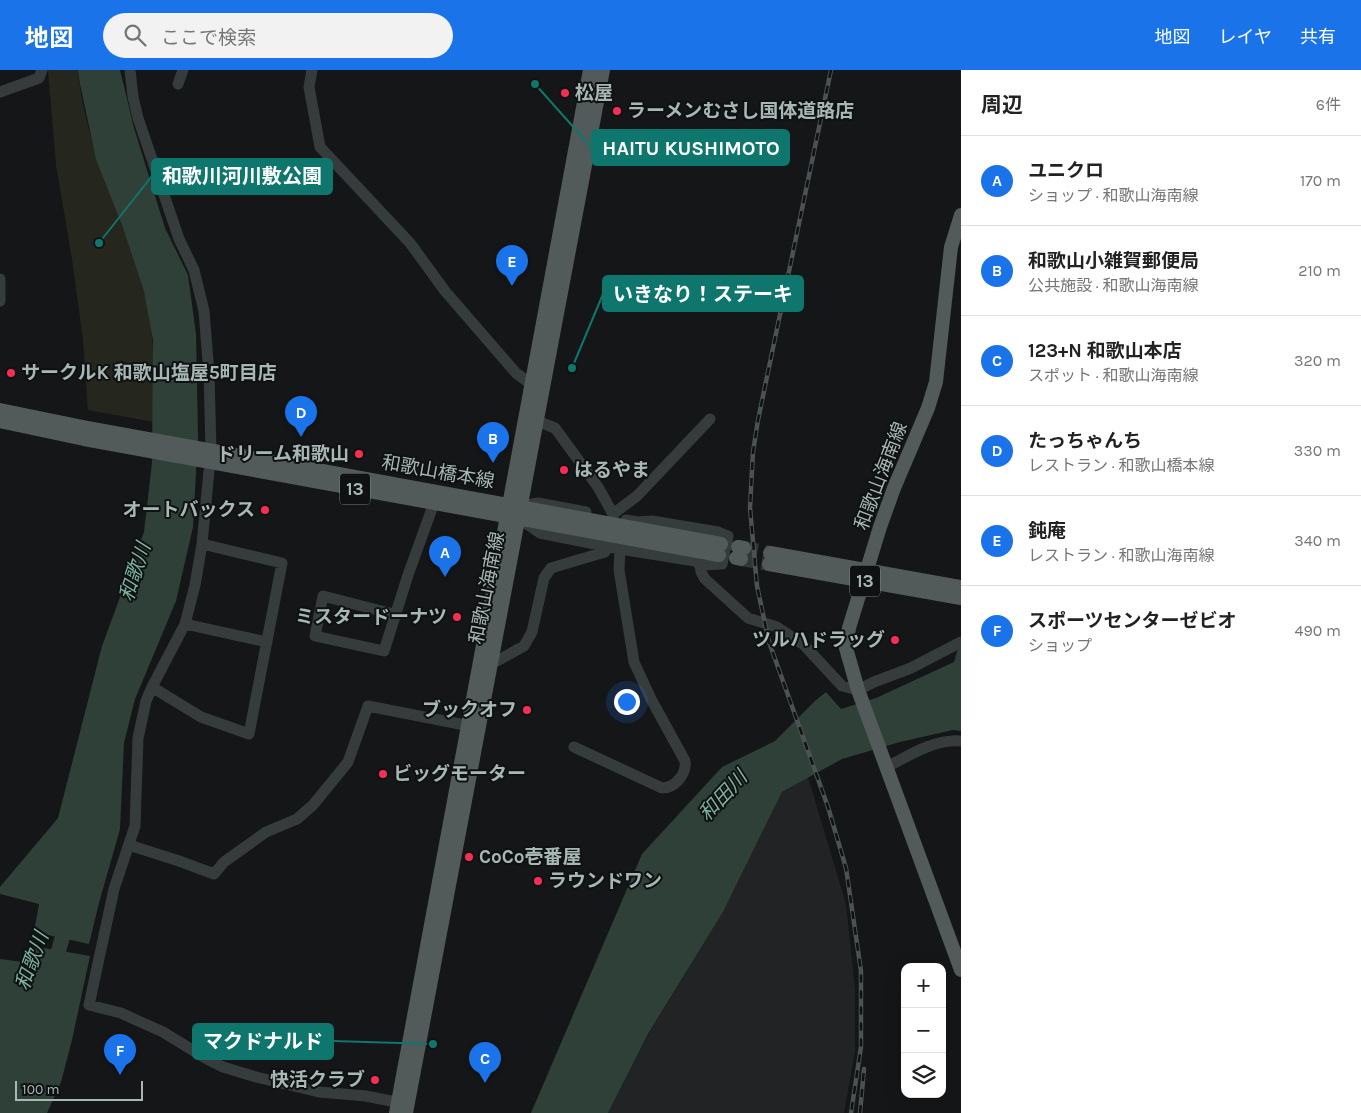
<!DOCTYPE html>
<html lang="ja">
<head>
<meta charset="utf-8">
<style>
	:root { --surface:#fff; --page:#f2f2f2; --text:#222; --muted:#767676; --line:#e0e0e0; --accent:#1a73e8 }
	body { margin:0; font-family:Karla,"Noto Sans JP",sans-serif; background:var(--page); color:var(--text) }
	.controls { position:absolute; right:15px; bottom:15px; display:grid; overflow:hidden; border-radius:10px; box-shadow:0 5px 20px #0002 }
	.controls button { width:45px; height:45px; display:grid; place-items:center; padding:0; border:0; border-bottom:1px solid var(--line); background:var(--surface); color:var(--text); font:25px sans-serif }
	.scale { position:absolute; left:15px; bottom:12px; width:128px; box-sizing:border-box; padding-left:5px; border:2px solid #a6b7b4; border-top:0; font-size:14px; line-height:18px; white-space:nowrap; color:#a6b7b4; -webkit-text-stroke:4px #101112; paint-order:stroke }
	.you { position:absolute; left:626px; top:631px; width:18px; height:18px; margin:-12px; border:4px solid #fff; border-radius:50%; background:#1a73e8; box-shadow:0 0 0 8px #1a73e833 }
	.badge { display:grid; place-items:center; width:32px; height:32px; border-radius:50%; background:var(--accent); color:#fff; font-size:16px; font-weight:700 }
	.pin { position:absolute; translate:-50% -41px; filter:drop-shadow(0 1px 2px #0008) }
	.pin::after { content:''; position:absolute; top:26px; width:18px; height:15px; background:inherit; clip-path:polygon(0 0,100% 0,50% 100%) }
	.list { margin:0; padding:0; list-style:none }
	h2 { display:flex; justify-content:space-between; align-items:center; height:65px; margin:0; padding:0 20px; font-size:21px }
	h2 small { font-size:16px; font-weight:400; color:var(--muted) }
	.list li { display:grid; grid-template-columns:32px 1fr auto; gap:15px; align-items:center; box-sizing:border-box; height:90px; padding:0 20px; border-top:1px solid var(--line) }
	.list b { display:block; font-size:19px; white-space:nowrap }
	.list p { margin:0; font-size:16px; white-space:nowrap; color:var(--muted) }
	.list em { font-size:16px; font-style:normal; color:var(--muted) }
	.icon { flex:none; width:28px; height:28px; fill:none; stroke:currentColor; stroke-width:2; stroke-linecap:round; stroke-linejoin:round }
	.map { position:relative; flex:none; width:961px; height:1043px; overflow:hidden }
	header { display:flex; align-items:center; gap:30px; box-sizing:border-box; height:70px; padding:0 25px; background:var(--accent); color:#fff }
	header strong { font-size:24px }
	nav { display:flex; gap:28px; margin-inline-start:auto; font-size:18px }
	.search { width:350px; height:45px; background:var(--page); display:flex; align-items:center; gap:12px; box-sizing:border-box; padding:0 18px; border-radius:28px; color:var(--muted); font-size:19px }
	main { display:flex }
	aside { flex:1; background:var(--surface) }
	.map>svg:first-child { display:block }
	.built { fill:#212324 }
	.green { fill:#25271f }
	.water { fill:#2e4038 }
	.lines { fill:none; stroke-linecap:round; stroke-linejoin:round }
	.river { stroke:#2e4038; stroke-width:15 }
	.major-tunnel { stroke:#323636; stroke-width:14; stroke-dasharray:14 7; stroke-linecap:butt }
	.minor { stroke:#363c3c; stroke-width:11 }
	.major { stroke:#525b5a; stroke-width:14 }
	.rail-casing { stroke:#4b5352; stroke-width:4.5 }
	.rail { stroke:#101112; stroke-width:2.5; stroke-dasharray:8; stroke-linecap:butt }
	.poi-dot { fill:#f62e54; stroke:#101112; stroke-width:2 }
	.labels { text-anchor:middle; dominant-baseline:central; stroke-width:4; stroke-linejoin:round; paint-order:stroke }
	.shield { fill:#101112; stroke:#798583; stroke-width:1 }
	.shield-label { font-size:18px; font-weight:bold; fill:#a6b7b4 }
	.poi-label { font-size:19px; font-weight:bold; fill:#a6b7b4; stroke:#101112; text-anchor:start }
	.street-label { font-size:19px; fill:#a6b7b4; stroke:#101112 }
	.water-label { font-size:20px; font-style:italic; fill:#7cb39e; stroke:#101112 }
	.leader { fill:none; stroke:#0f766e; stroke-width:2 }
	.callout-dot { fill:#0f766e; stroke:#101112; stroke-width:2 }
	.callout { fill:#0f766e; stroke:#0f766e; stroke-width:2 }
	.callout-label { font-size:20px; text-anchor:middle; font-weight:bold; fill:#fff }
</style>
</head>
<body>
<header>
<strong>地図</strong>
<div class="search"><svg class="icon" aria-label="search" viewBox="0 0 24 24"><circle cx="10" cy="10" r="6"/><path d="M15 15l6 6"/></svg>ここで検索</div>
<nav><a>地図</a><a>レイヤ</a><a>共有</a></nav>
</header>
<main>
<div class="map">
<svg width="961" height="1043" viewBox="0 0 961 1043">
	<rect width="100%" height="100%" fill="#151617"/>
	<path class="built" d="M 808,707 L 846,834 L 855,919 L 855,982 L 844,1043 L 608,1043 L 648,965 L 723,842 L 782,722 Z"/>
	<path class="green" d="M 48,0 L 78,0 C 85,77 122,146 144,219 C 156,262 153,308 154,352 L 88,340 L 83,270 L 72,189 L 56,95 Z"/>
	<path class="water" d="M 78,0 L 120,0 L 134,58 L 165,158 L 188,205 L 196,264 L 198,366 L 193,457 L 176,531 L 135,629 L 124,673 L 120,759 L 99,833 L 89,874 L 34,862 L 39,834 L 0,824 L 0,817 L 58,748 L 102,576 L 144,462 L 152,393 L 153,270 L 144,221 L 123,158 L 96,89 L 80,14 Z
		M 961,568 L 961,661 L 953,660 L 900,672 L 842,689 L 782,722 L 723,842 L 648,964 L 608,1043 L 531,1043 L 642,784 L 722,697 L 775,671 L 815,631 L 826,622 L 841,639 L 876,628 L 954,592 Z
		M 33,876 L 90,886 L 72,970 L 61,1012 L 47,1043 L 0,1043 L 0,889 L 23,892 Z"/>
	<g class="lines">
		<path class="river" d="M 53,899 L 68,849"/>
		<path class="major-tunnel" d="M 744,478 L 770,483
			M 741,489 L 769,494"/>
		<path class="minor" d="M 130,0 L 133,27 L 138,48 L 179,169 L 194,200 L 204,241 L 209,304 L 211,380 L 202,474 L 195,515 L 185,554 L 152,617 L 146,631 L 138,668 L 135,756 L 114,819 L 89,935 L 121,943 L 134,949 L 163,962 L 207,989 L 223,997 L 256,1007 L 319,1022 L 366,1026 L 406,1034
			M 312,0 L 309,17 L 320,77 L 410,173 L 445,221 L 516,303 L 532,315 L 538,316
			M 178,14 L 183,0
			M 0,22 L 39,8 L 42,0
			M 0,209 L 0,231
			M 529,348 L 555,358 L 598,417 L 613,444
			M 523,436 L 538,433 L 586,442
			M 613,448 L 613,444 L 637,426 L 710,349
			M 521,450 L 540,463 L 620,479 L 695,491 L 700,495 L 722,494 L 728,466 L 718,462 L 652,451 L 638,452 L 626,450
			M 700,495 L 701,502 L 705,509 L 748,548 L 777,557 L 804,575 L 842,616 L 858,620 L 874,612 L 911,598 L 961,572
			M 397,545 L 323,526 L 315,566 L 384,581 L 408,505 L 434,433
			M 185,554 L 267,572
			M 484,589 L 497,591 L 524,576 L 532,562 L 544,508 L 551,498 L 605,482 L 609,476
			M 152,617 L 201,647 L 249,664 L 282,493 L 202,474
			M 574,677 L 662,718 C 675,718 687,704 685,691 L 651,629 L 634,592 L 619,500 L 620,479
			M 887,697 C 910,685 934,669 961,671
			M 129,775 L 179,791 L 214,804 L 224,792 L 266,762 L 297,749 L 313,735 L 348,692 L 368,636 L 475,657"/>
		<path class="major" d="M 961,145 L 951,177 L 936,312 L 928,338 L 894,418 L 880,457 L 849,558 L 846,578 L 858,620 L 961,900
			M 0,340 L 83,357 L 721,474
			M 0,351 L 84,369 L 719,485
			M 738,477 L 744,478
			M 770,483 L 961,517
			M 736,488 L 741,489
			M 769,494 L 961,528
			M 396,1043 L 590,0
			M 406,1043 L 603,0"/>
		<defs>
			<path id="rail" d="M 831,0 L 758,350 L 753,382 L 750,438 L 757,516 L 769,572 L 828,737 L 846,798 L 861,901 L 861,977 L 851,1043
				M 860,1043 L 864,999"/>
		</defs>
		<use href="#rail" class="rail-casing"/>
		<use href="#rail" class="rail"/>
	</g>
	<g class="poi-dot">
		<circle cx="565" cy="23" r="5"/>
		<circle cx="617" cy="41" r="5"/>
		<circle cx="11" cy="303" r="5"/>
		<circle cx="359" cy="384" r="5"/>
		<circle cx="564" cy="400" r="5"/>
		<circle cx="265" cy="440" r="5"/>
		<circle cx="457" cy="547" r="5"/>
		<circle cx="895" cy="570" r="5"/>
		<circle cx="527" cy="640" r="5"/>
		<circle cx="383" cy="704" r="5"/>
		<circle cx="469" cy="787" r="5"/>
		<circle cx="538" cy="811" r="5"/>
		<circle cx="375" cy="1010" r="5"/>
	</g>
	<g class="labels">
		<g class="shield">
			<rect x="340" y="403.5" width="30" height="31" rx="4"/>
			<rect x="850" y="495.5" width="30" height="31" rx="4"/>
		</g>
		<g class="shield-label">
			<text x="355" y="419">13</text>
			<text x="865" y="511">13</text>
		</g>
		<g class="poi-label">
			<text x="575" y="23">松屋</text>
			<text x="627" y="41">ラーメンむさし国体道路店</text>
			<text x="21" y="303">サークルK 和歌山塩屋5町目店</text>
			<text x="349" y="384" text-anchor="end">ドリーム和歌山</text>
			<text x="574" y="400">はるやま</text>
			<text x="255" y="440" text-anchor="end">オートバックス</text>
			<text x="447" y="547" text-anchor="end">ミスタードーナツ</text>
			<text x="885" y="570" text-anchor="end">ツルハドラッグ</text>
			<text x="517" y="640" text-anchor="end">ブックオフ</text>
			<text x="393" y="704">ビッグモーター</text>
			<text x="479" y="787">CoCo壱番屋</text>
			<text x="548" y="811">ラウンドワン</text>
			<text x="365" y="1010" text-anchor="end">快活クラブ</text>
		</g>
		<g class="street-label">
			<text transform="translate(438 402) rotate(10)">和歌山橋本線</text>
			<text transform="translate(881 406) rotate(-69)">和歌山海南線</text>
			<text transform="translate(487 518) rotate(-79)">和歌山海南線</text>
		</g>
		<g class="water-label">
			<text transform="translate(135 502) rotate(-72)">和歌川</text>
			<text transform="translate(723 726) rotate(-47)">和田川</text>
			<text transform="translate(32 891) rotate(-70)">和歌川</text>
		</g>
	</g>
	<path class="leader" d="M535 14L592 78M99 173L152 106M572 298L603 224M433 974L333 971"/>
	<g class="callout-dot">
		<circle cx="535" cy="14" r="5"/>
		<circle cx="99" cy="173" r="5"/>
		<circle cx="572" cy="298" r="5"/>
		<circle cx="433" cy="974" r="5"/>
	</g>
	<g class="callout">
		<rect x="592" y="60" width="197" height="35" rx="5"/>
		<rect x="152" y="89" width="180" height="35" rx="5"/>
		<rect x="603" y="206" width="200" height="35" rx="5"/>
		<rect x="193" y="954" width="140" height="35" rx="5"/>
	</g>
	<g class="callout-label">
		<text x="691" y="85">HAITU KUSHIMOTO</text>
		<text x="242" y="113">和歌川河川敷公園</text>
		<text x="703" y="231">いきなり！ステーキ</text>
		<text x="263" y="978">マクドナルド</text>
	</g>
</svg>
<div class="controls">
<button>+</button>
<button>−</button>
<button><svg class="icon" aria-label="layers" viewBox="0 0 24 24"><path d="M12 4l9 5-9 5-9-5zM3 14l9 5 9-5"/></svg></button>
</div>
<div class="scale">100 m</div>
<div class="you"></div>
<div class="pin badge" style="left:445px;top:507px">A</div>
<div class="pin badge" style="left:493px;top:393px">B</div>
<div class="pin badge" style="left:485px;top:1013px">C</div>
<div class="pin badge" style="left:301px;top:367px">D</div>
<div class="pin badge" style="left:512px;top:216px">E</div>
<div class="pin badge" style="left:120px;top:1005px">F</div>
</div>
<aside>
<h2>周辺<small>6件</small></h2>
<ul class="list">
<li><span class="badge">A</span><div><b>ユニクロ</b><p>ショップ · 和歌山海南線</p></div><em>170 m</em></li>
<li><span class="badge">B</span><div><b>和歌山小雑賀郵便局</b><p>公共施設 · 和歌山海南線</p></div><em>210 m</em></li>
<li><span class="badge">C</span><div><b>123+N 和歌山本店</b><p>スポット · 和歌山海南線</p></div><em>320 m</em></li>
<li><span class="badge">D</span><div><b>たっちゃんち</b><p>レストラン · 和歌山橋本線</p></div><em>330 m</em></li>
<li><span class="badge">E</span><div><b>鈍庵</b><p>レストラン · 和歌山海南線</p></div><em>340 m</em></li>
<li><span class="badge">F</span><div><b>スポーツセンターゼビオ</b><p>ショップ</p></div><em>490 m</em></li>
</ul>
</aside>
</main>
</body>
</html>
